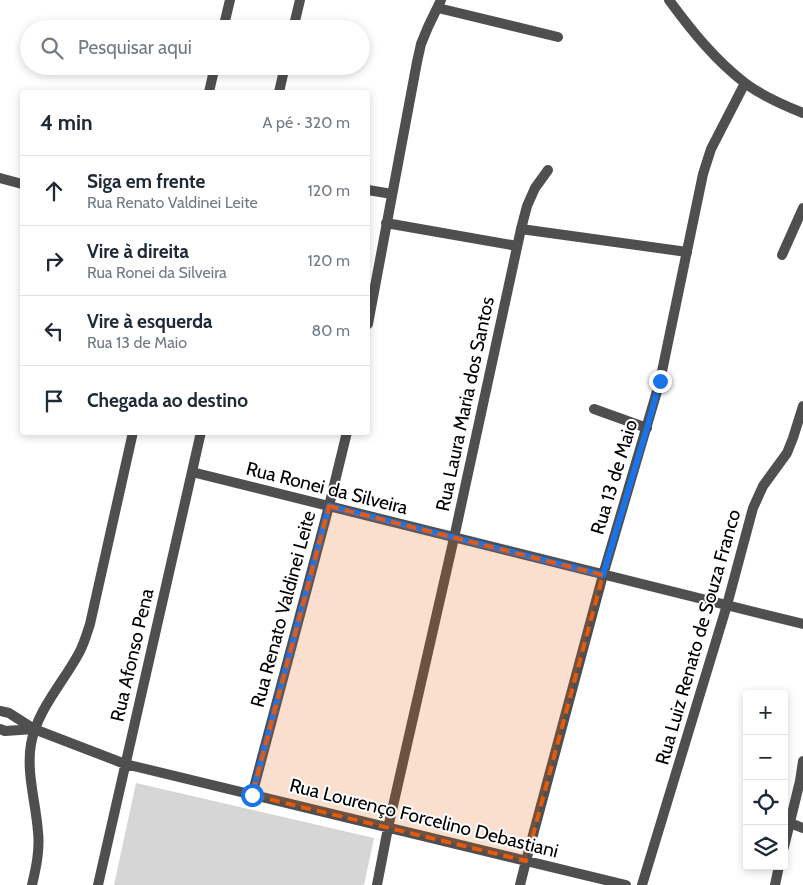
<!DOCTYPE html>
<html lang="pt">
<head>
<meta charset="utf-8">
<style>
	:root { --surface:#fff; --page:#f6f6f7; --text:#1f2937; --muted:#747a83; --line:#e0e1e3 }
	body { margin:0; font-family:Cabin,sans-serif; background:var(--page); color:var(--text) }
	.controls { position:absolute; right:15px; bottom:15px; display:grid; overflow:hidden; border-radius:5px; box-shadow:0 2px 8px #0003 }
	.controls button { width:45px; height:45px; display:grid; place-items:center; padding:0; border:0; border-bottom:1px solid var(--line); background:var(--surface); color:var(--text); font:25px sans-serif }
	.stop { position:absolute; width:15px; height:15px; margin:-11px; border:4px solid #1a73e8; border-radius:50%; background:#fff }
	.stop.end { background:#1a73e8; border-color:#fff; box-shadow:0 1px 5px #0008 }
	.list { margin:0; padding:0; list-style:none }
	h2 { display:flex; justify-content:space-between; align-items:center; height:65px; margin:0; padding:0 20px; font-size:21px }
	h2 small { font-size:16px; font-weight:400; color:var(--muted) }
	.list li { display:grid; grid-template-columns:32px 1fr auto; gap:15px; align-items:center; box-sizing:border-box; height:70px; padding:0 20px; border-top:1px solid var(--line) }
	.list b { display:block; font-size:19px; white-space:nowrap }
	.list p { margin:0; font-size:16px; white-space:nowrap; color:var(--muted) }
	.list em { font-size:16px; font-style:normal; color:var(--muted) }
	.icon { flex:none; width:28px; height:28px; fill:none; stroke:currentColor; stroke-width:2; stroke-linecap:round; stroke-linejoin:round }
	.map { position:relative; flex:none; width:803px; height:885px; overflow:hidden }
	.search { position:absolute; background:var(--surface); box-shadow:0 2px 8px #0003; left:20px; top:20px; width:350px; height:55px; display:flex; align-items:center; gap:12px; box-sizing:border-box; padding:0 18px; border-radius:28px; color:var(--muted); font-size:19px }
	.panel { position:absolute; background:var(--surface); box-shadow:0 2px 8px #0003; left:20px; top:90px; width:350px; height:345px; border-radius:5px }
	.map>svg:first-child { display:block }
	.green { fill:#d6d6d6 }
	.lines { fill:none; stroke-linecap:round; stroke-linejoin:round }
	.lane { stroke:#4f4f4f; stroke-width:10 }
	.street { stroke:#4f4f4f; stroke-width:10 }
	.route { stroke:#1a73e8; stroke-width:6 }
	.marked { fill:#e8590c; fill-opacity:0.2; stroke:#e8590c; stroke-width:4; stroke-dasharray:10 6; stroke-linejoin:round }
	.labels { text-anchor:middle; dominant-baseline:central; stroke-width:4; stroke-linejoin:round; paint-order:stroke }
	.street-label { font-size:19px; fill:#000; stroke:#fff }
</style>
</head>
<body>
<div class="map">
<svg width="803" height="885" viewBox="0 0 803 885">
	<rect width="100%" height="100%" fill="#fff"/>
	<path class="green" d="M 136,783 L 374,838 L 364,885 L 114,885 Z"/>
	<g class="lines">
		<path class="lane" d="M 438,8 L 558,37
			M 368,190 L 392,194
			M 386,223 L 517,246
			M 521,229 L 687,252
			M 782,255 L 803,208
			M 790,823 L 803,828"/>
		<path class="street" d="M 669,0 C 691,30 715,60 745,83 C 762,96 783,105 803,113
			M 223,29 L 230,0
			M 293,29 L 300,0
			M 209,92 L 215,66
			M 279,92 L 285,66
			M 0,178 L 22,184
			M 368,324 L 417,62 L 421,44 L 428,27 L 441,0
			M 594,409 L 647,428
			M 192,472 L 803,624
			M 0,711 L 9,713 L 34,729 L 125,764 L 626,885
			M 0,729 L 5,731 L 34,729
			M 252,795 L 329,506 L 347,432
			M 784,847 L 800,781 L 803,761
			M 32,885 C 36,868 40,850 38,832 C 36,803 26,773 31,744 C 37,710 63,683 79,653 C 84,644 87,633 90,624 L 133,432
			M 98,885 L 201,432
			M 377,885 L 388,828 L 454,538 L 521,229 L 527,206 L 535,188 L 548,170
			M 520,885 L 526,861 L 603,575 L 660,381 L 703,174 L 711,149 L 745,83
			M 642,885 L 727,605 L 753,508 L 763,486 L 787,453 L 793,438 L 803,406
			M 775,885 L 779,866"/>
	</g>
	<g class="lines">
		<path class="route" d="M 252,795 L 329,506 L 603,575 L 647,428 L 660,381"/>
	</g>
	<path class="marked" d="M 329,506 L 603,575 L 526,861 L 252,795 Z"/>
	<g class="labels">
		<g class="street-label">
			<text transform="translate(465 404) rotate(-78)">Rua Laura Maria dos Santos</text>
			<text transform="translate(614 477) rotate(-73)">Rua 13 de Maio</text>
			<text transform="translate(327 488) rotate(14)">Rua Ronei da Silveira</text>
			<text transform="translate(283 609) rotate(-75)">Rua Renato Valdinei Leite</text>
			<text transform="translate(698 637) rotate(-74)">Rua Luiz Renato de Souza Franco</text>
			<text transform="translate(132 655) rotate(-77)">Rua Afonso Pena</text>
			<text transform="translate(424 818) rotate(14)">Rua Lourenço Forcelino Debastiani</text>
		</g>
	</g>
</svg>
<div class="controls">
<button>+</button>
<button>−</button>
<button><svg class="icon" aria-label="locate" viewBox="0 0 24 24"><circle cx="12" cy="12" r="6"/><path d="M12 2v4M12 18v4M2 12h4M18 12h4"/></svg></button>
<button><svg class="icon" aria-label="layers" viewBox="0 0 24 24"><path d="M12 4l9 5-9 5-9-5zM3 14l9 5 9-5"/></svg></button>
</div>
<div class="stop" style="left:252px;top:795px"></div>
<div class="stop end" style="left:660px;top:381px"></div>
<div class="search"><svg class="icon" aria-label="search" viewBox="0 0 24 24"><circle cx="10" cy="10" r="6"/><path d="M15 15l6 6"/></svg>Pesquisar aqui</div>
<section class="panel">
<h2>4 min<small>A pé · 320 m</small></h2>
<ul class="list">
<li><svg class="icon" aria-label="ahead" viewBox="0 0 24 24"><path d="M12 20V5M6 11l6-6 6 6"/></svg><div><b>Siga em frente</b><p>Rua Renato Valdinei Leite</p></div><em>120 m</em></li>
<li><svg class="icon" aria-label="right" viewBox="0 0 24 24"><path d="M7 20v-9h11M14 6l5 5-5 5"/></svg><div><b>Vire à direita</b><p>Rua Ronei da Silveira</p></div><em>120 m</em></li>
<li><svg class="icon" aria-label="left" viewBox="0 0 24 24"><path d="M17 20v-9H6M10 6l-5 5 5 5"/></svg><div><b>Vire à esquerda</b><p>Rua 13 de Maio</p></div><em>80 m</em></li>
<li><svg class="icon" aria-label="arrive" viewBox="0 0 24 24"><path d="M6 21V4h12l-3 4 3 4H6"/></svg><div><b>Chegada ao destino</b></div></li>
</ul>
</section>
</div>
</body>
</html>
